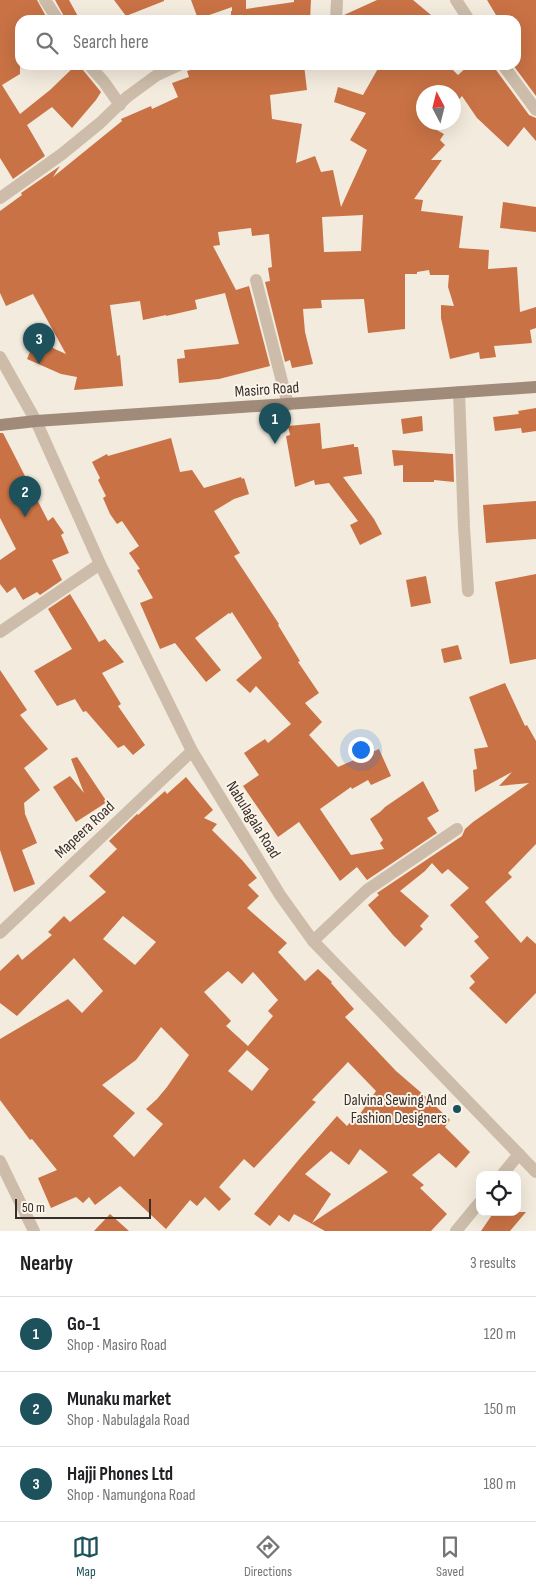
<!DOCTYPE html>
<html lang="en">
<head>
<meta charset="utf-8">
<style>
	:root { --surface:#fff; --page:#f6f6f6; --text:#202124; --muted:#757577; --line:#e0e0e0; --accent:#1d515c }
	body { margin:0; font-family:"Sofia Sans Condensed",sans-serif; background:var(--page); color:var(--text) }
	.controls { position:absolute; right:15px; bottom:15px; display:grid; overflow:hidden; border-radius:10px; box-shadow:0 5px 20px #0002 }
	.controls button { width:45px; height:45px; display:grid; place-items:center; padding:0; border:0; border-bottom:1px solid var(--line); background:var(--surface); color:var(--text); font:25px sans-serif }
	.compass { position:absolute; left:416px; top:85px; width:45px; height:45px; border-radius:50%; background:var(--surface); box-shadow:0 5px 20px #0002; rotate:353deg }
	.scale { position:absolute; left:15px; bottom:12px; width:136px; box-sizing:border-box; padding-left:5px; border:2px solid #392f29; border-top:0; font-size:14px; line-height:18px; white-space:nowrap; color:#392f29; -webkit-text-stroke:4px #faf4ea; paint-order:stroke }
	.you { position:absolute; left:360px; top:749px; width:18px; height:18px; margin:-12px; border:4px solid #fff; border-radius:50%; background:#1a73e8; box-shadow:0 0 0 8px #1a73e833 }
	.badge { display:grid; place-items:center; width:32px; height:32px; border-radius:50%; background:var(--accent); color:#fff; font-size:16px; font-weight:700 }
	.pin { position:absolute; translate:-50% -41px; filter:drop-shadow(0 1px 2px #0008) }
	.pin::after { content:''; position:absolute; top:26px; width:18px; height:15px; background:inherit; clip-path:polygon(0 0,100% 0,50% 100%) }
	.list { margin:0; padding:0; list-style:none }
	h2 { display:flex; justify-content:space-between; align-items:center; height:65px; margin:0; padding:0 20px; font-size:21px }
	h2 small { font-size:16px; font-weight:400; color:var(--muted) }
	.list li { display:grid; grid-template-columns:32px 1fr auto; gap:15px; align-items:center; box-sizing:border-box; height:75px; padding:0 20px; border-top:1px solid var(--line) }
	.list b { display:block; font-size:19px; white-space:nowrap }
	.list p { margin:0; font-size:16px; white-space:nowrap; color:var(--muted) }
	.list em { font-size:16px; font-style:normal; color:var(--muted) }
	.icon { flex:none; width:28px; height:28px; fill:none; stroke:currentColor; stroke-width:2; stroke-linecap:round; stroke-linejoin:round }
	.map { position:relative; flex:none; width:536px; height:1231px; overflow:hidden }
	.search { position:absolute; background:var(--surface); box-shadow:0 5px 20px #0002; left:15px; right:15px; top:15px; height:55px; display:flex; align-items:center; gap:12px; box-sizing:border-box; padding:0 18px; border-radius:15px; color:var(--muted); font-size:19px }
	.sheet { height:290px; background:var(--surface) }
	nav { display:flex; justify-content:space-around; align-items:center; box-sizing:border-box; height:70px; border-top:1px solid var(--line); background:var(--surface); font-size:14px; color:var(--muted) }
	nav a { display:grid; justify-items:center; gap:2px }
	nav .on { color:var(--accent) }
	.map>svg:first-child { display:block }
	.building { fill:#c97245; fill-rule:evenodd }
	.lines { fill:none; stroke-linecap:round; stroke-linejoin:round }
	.minor { stroke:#ccbca9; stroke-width:12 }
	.tertiary { stroke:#ccbca9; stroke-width:12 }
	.secondary { stroke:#a08b7a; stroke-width:12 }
	.poi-dot { fill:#1d515c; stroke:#faf4ea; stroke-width:2 }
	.labels { text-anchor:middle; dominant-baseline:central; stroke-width:4; stroke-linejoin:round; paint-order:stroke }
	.street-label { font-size:16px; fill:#392f29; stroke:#faf4ea }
	.poi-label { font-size:16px; fill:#392f29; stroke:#faf4ea; text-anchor:end }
</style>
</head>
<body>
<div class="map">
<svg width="536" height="1231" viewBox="0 0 536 1231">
	<rect width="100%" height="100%" fill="#f3ebdd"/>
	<path class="building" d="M 0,0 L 37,0 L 48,20 L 20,20 L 20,74 L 2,85 L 20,114 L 50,90 L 76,65 L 81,65 L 83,70 L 101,92 L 96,100 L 72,128 L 52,107 L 27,125 L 45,156 L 13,179 L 0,158 Z
		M 55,0 L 69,0 L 80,20 L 66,20 Z
		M 114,0 L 164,0 L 164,1 L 126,16 Z
		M 191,0 L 246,0 L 246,9 L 294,2 L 294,0 L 311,0 L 310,20 L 231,20 L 231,11 L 232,11 L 232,7 L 198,19 Z
		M 377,0 L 413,0 L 437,20 L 344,20 L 344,15 Z
		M 487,0 L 536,0 L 536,96 L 513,65 L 516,65 L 516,20 L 499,20 Z
		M 207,65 L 304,65 L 307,90 L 270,95 L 272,119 L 302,124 L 296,163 L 315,156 L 321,172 L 333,170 L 341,207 L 367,150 L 350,140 L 366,113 L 334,102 L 338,87 L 363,95 L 380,65 L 448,65 L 458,75 L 469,65 L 495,65 L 496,70 L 529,115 L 536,118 L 536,141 L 524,127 L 508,147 L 477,118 L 462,96 L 454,105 L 454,92 L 424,92 L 424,123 L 444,134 L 440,140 L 445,145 L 431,160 L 442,160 L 414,199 L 423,200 L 421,211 L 463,216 L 459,248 L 489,250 L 488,269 L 517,267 L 520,312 L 536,307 L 536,328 L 530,330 L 532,343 L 494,346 L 496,357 L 480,359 L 479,352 L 450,359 L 441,318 L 441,305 L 454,306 L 448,287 L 449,275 L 430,275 L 429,270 L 417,272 L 417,274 L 405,274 L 405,329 L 368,333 L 364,299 L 321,300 L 322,308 L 303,309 L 305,332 L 313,364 L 292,368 L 290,360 L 285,362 L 265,282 L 270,281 L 268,268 L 272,267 L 269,234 L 252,236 L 251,228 L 218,232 L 220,245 L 213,246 L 236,290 L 249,286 L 270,366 L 219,379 L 179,383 L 177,359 L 185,358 L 184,350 L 239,344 L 225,293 L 195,300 L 197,309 L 166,316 L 166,315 L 143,320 L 140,301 L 110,305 L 117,356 L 120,355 L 123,386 L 74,390 L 77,377 L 61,374 L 27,359 L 35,340 L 66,354 L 33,294 L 6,306 L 0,293 L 0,211 L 22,195 L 21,193 L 60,166 L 53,177 L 122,121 L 121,119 L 151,106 L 152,109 L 178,97 L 172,83 L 189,77 L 187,71 ZM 363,215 L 361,251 L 324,252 L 322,217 Z
		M 503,202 L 536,207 L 536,232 L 500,228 Z
		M 536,408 L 536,431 L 522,433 L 521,428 L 495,431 L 493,417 L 519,414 L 518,411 Z
		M 422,416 L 423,431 L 403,434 L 401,419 Z
		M 320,423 L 322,449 L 354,444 L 354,447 L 358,447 L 362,474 L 343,477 L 374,519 L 382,534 L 360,545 L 350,525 L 358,521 L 329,483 L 315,485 L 314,480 L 295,487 L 286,436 L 290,435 L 288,426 Z
		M 0,433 L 3,433 L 48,521 L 53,517 L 64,533 L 61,535 L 69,553 L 52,560 L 62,580 L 40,595 L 37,592 L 23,600 L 15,587 L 7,593 L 0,584 L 0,560 L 16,549 L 0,518 Z
		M 171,438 L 180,472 L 192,470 L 204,488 L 241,477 L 242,479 L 244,478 L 249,494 L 234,499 L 214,511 L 240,553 L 234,556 L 279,624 L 278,625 L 300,661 L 298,662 L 319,693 L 305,703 L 322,722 L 309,735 L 338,767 L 379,749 L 391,776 L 371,785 L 368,780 L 352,789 L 351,787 L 320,809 L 351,855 L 384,849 L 380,843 L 383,840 L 370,819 L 380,812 L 385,807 L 423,781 L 439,811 L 427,818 L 437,833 L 367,880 L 357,867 L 340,881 L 299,822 L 278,837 L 243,786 L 259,775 L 244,753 L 265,739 L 268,743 L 291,724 L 256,686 L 250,693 L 236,680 L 262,658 L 232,612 L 230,614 L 229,613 L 195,638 L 221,670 L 206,682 L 175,643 L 160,649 L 140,603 L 153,598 L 137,570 L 140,569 L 129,553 L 139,546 L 122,521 L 117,524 L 110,514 L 103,498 L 106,496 L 98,480 L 100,478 L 92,462 L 107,454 L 108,456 Z
		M 392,450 L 453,454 L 454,482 L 434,480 L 434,482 L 403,482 L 403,465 L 394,466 Z
		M 536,501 L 536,539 L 486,543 L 483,505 Z
		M 536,574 L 536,659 L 510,664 L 495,582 Z
		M 426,576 L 431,603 L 411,607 L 406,580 Z
		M 70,594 L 99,642 L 105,639 L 124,662 L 102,673 L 121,704 L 118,706 L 145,745 L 133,755 L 124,745 L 118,748 L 86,711 L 83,712 L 75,699 L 57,706 L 34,671 L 72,649 L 48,609 Z
		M 458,645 L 462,659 L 444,663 L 441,649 Z
		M 0,670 L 27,710 L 20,715 L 48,749 L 24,768 L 40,790 L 24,803 L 25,814 L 37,843 L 22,850 L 35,884 L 14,892 L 0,850 Z
		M 505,683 L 525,726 L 527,725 L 536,741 L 536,844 L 508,873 L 512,877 L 485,902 L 521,943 L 527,936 L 536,944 L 536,993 L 506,1024 L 469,988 L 475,982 L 470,976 L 489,958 L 474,941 L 479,937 L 450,905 L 469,888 L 448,869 L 442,874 L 432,863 L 425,871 L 400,891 L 429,916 L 420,926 L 423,929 L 405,947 L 393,935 L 368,905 L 379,895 L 377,893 L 462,836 L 465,829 L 473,822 L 529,783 L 499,786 L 512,772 L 475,792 L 473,770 L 477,769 L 474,749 L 488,747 L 469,697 Z
		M 77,757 L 107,802 L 76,822 L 53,787 L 70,776 L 84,793 L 71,759 Z
		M 186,777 L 213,810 L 204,818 L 217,824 L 212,830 L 242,860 L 257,878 L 248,885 L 259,896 L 247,908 L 287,943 L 278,952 L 305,981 L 318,969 L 332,982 L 331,983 L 354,1009 L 345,1017 L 396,1071 L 425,1096 L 450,1120 L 445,1127 L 470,1152 L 456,1168 L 439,1153 L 412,1175 L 424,1185 L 420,1188 L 447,1214 L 431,1231 L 325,1231 L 294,1214 L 289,1222 L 279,1215 L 270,1226 L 254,1214 L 301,1157 L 337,1116 L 347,1126 L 353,1119 L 354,1120 L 360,1114 L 376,1091 L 348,1062 L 312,1100 L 316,1102 L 254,1168 L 244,1159 L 219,1187 L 231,1199 L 219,1211 L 205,1197 L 197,1206 L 190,1200 L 166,1229 L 120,1186 L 95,1205 L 89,1197 L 83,1203 L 76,1197 L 51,1208 L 38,1178 L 57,1170 L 32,1139 L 30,1140 L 0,1100 L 0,1039 L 68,999 L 82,1013 L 103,991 L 74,958 L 17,1016 L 0,1003 L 0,971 L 18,954 L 22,960 L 52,935 L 48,932 L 64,916 L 70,922 L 106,892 L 89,876 L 117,849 L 109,841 L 137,814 L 138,815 L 165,791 L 167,794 ZM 123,916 L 156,942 L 135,965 L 103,939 ZM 228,971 L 242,984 L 253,972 L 278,1000 L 268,1011 L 273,1016 L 248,1046 L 226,1026 L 231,1021 L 204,992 ZM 161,1027 L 189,1055 L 167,1087 L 157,1099 L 146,1109 L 163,1124 L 134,1157 L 113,1136 L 135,1113 L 102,1085 L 136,1060 ZM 247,1050 L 269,1069 L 252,1091 L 228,1071 ZM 360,1149 L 388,1172 L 312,1223 L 331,1194 L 305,1174 L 331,1151 L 349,1165 Z
		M 494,1212 L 526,1212 L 510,1231 L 481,1231 Z
		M 110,1214 L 129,1231 L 94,1231 Z"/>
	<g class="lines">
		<path class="minor" d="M 45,0 L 58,20
			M 456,0 L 469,20
			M 336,20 L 337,0
			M 89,65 L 104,82 L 120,105
			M 503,65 L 536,110
			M 0,198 L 62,154 L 100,123 L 127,97 L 157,75 L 179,65
			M 256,280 L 288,405
			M 459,392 L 464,527 L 468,591
			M 0,632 L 100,564
			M 0,933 L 192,751
			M 313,941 L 367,890 L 457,829
			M 0,1161 L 34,1231
			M 502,1175 L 519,1154
			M 456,1231 L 480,1202"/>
		<path class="tertiary" d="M 0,357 L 36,421 L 100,564 L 192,751 L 280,895 L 313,941 L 536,1172"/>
		<path class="secondary" d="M 0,425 L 36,421 L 536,387"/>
	</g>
	<circle class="poi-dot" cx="457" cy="1109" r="5"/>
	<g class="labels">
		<g class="street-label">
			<text transform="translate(267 390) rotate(-4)">Masiro Road</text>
			<text transform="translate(253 820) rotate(58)">Nabulagala Road</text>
			<text transform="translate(85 830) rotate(-43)">Mapeera Road</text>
		</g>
		<g class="poi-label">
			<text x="447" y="1100">Dalvina Sewing And<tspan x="447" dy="18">Fashion Designers</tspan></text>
		</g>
	</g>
</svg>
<div class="controls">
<button><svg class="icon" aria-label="locate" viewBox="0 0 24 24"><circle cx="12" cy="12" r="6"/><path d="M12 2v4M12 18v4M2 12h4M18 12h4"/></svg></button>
</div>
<svg class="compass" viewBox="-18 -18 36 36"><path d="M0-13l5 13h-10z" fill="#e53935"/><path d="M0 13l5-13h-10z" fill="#757577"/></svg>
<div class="scale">50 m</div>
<div class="you"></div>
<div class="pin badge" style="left:275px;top:444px">1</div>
<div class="pin badge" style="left:25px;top:517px">2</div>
<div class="pin badge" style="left:39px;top:364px">3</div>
<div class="search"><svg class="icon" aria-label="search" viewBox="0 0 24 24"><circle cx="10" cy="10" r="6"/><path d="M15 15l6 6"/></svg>Search here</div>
</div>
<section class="sheet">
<h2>Nearby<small>3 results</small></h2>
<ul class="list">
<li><span class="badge">1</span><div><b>Go-1</b><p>Shop · Masiro Road</p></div><em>120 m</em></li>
<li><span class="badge">2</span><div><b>Munaku market</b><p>Shop · Nabulagala Road</p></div><em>150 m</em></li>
<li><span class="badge">3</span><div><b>Hajji Phones Ltd</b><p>Shop · Namungona Road</p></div><em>180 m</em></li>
</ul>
</section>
<nav>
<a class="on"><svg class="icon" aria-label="map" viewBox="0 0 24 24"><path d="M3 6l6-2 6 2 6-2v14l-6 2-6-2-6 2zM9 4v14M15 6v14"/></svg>Map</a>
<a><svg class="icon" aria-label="directions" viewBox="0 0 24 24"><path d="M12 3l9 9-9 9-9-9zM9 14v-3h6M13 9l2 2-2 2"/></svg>Directions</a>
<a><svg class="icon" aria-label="saved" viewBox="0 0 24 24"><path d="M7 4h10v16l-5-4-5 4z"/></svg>Saved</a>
</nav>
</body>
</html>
